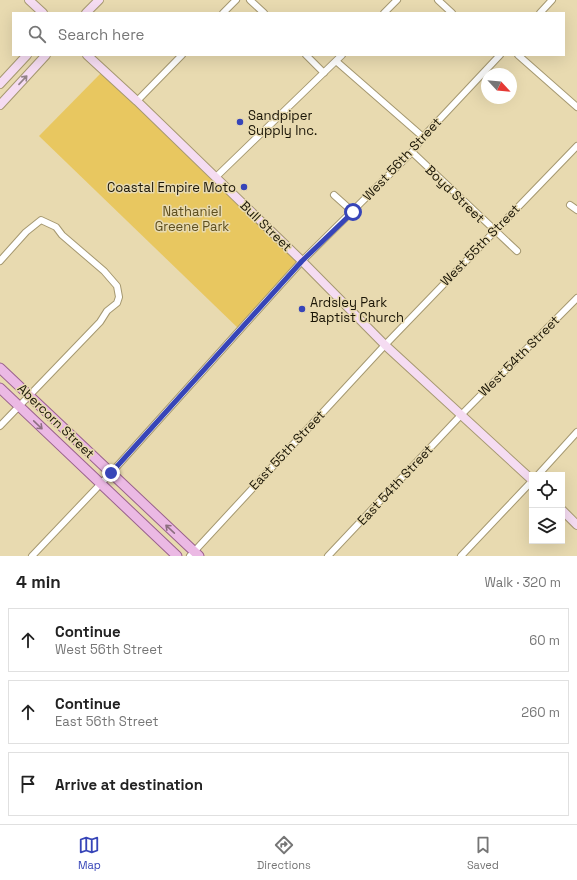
<!DOCTYPE html>
<html lang="en">
<head>
<meta charset="utf-8">
<style>
	:root { --surface:#fff; --page:#f2f2f2; --text:#222; --muted:#767676; --line:#e0e0e0; --accent:#3745b8 }
	body { margin:0; font-family:"Space Grotesk",sans-serif; background:var(--page); color:var(--text) }
	.controls { position:absolute; right:12px; bottom:12px; display:grid; overflow:hidden; border-radius:0px; box-shadow:0 4px 16px #0002 }
	.controls button { width:36px; height:36px; display:grid; place-items:center; padding:0; border:0; border-bottom:1px solid var(--line); background:var(--surface); color:var(--text); font:20px sans-serif }
	.compass { position:absolute; left:481px; top:68px; width:36px; height:36px; border-radius:50%; background:var(--surface); box-shadow:0 4px 16px #0002; rotate:116deg }
	.stop { position:absolute; width:12px; height:12px; margin:-9px; border:3px solid #3745b8; border-radius:50%; background:#fff }
	.stop.end { background:#3745b8; border-color:#fff; box-shadow:0 1px 4px #0008 }
	.list { margin:0; padding:0; list-style:none }
	h2 { display:flex; justify-content:space-between; align-items:center; height:52px; margin:0; padding:0 16px; font-size:17px }
	h2 small { font-size:13px; font-weight:400; color:var(--muted) }
	.list li { display:grid; grid-template-columns:26px 1fr auto; gap:12px; align-items:center; box-sizing:border-box; height:64px; margin:0 8px 8px; padding:0 8px; border:1px solid var(--line); border-radius:0px }
	.list b { display:block; font-size:15px; white-space:nowrap }
	.list p { margin:0; font-size:13px; white-space:nowrap; color:var(--muted) }
	.list em { font-size:13px; font-style:normal; color:var(--muted) }
	.icon { flex:none; width:22px; height:22px; fill:none; stroke:currentColor; stroke-width:2; stroke-linecap:round; stroke-linejoin:round }
	.map { position:relative; flex:none; width:577px; height:556px; overflow:hidden }
	.search { position:absolute; background:var(--surface); box-shadow:0 4px 16px #0002; left:12px; right:12px; top:12px; height:44px; display:flex; align-items:center; gap:10px; box-sizing:border-box; padding:0 14px; border-radius:0px; color:var(--muted); font-size:15px }
	.sheet { height:268px; background:var(--surface) }
	nav { display:flex; justify-content:space-around; align-items:center; box-sizing:border-box; height:56px; border-top:1px solid var(--line); background:var(--surface); font-size:11px; color:var(--muted) }
	nav a { display:grid; justify-items:center; gap:2px }
	nav .on { color:var(--accent) }
	.map>svg:first-child { display:block }
	.green { fill:#e8c760 }
	.lines { fill:none; stroke-linecap:round; stroke-linejoin:round }
	.street-casing { stroke:#a59870; stroke-width:8 }
	.secondary-casing { stroke:#a59870; stroke-width:10 }
	.primary-casing { stroke:#99618b; stroke-width:11 }
	.street { stroke:#fff; stroke-width:6 }
	.secondary { stroke:#f5dcf2; stroke-width:8 }
	.primary { stroke:#ebb9e4; stroke-width:9 }
	.oneway { stroke:#928288 }
	.oneway2 { stroke:#8d6f80 }
	.route { stroke:#3745b8; stroke-width:5 }
	.poi-dot { fill:#3745b8; stroke:#e8dab0; stroke-width:1.5 }
	.labels { text-anchor:middle; dominant-baseline:central; stroke-width:3; stroke-linejoin:round; paint-order:stroke }
	.poi-label { font-size:13px; fill:#1a1506; stroke:#e8dab0; text-anchor:start }
	.street-label { font-size:13px; fill:#1a1506; stroke:#e8dab0 }
	.park-label { font-size:13px; fill:#5d4e1d; stroke:#e8dab0 }
</style>
</head>
<body>
<div class="map">
<svg width="577" height="556" viewBox="0 0 577 556">
	<rect width="100%" height="100%" fill="#e8dab0"/>
	<path class="green" d="M 103,71 L 302,261 L 240,330 L 39,136 Z"/>
	<g class="lines">
		<defs>
			<path id="street" d="M 250,0 L 264,13
				M 438,0 L 452,13
				M 223,13 L 236,0
				M 384,13 L 397,0
				M 540,13 L 552,0
				M 306,55 L 324,73
				M 518,55 L 577,107
				M 336,61 L 423,137
				M 137,101 L 182,55
				M 412,152 L 517,251
				M 216,177 L 342,55
				M 334,195 L 353,212
				M 570,205 L 577,210
				M 0,261 L 26,232 L 41,220 L 56,227 L 62,235 L 104,271 L 117,286 L 119,297 L 117,303 L 107,311 L 100,322 L 0,426
				M 538,475 L 577,432
				M 32,556 L 111,473 L 302,261 L 412,152 L 423,137 L 500,55
				M 190,556 L 385,345 L 577,146
				M 328,556 L 462,414 L 577,298
				M 461,556 L 532,481"/>
			<path id="secondary" d="M 29,0 L 43,13
				M 86,13 L 99,0
				M 87,55 L 137,101 L 302,261 L 385,345 L 532,480
				M 0,84 L 27,55
				M 0,105 L 46,55
				M 562,510 L 577,525"/>
			<path id="primary" d="M 0,368 L 199,556
				M 0,388 L 177,556"/>
		</defs>
		<use href="#street" class="street-casing"/>
		<use href="#secondary" class="secondary-casing"/>
		<use href="#primary" class="primary-casing"/>
		<use href="#street" class="street"/>
		<use href="#secondary" class="secondary"/>
		<use href="#primary" class="primary"/>
	</g>
	<defs><path id="oneway-shaft" d="M-6 0H5M1.5-3L5.5 0L1.5 3" fill="none" stroke-width="1.6" stroke-linecap="round" stroke-linejoin="round"/></defs>
	<use class="oneway" href="#oneway-shaft" transform="translate(23 80) rotate(-47)"/>
	<g class="oneway2">
		<use href="#oneway-shaft" transform="translate(38 425) rotate(44)"/>
		<use href="#oneway-shaft" transform="translate(170 529) rotate(-137)"/>
	</g>
	<g class="lines">
		<path class="route" d="M 111,473 L 302,261 L 353,212"/>
	</g>
	<g class="poi-dot">
		<circle cx="240" cy="122" r="4"/>
		<circle cx="244" cy="187" r="4"/>
		<circle cx="302" cy="309" r="4"/>
	</g>
	<g class="labels">
		<g class="poi-label">
			<text x="248" y="115">Sandpiper<tspan x="248" dy="15">Supply Inc.</tspan></text>
			<text x="236" y="187" text-anchor="end">Coastal Empire Moto</text>
			<text x="310" y="302">Ardsley Park<tspan x="310" dy="15">Baptist Church</tspan></text>
		</g>
		<g class="street-label">
			<text transform="translate(402 159) rotate(-47)">West 56th Street</text>
			<text transform="translate(455 194) rotate(44)">Boyd Street</text>
			<text transform="translate(266 226) rotate(44)">Bull Street</text>
			<text transform="translate(480 245) rotate(-46)">West 55th Street</text>
			<text transform="translate(519 356) rotate(-45)">West 54th Street</text>
			<text transform="translate(56 421) rotate(44)">Abercorn Street</text>
			<text transform="translate(287 450) rotate(-47)">East 55th Street</text>
			<text transform="translate(395 485) rotate(-47)">East 54th Street</text>
		</g>
		<g class="park-label">
			<text x="192" y="211">Nathaniel<tspan x="192" dy="15">Greene Park</tspan></text>
		</g>
	</g>
</svg>
<div class="controls">
<button><svg class="icon" aria-label="locate" viewBox="0 0 24 24"><circle cx="12" cy="12" r="6"/><path d="M12 2v4M12 18v4M2 12h4M18 12h4"/></svg></button>
<button><svg class="icon" aria-label="layers" viewBox="0 0 24 24"><path d="M12 4l9 5-9 5-9-5zM3 14l9 5 9-5"/></svg></button>
</div>
<svg class="compass" viewBox="-18 -18 36 36"><path d="M0-13l5 13h-10z" fill="#e53935"/><path d="M0 13l5-13h-10z" fill="#767676"/></svg>
<div class="stop" style="left:353px;top:212px"></div>
<div class="stop end" style="left:111px;top:473px"></div>
<div class="search"><svg class="icon" aria-label="search" viewBox="0 0 24 24"><circle cx="10" cy="10" r="6"/><path d="M15 15l6 6"/></svg>Search here</div>
</div>
<section class="sheet">
<h2>4 min<small>Walk · 320 m</small></h2>
<ul class="list">
<li><svg class="icon" aria-label="ahead" viewBox="0 0 24 24"><path d="M12 20V5M6 11l6-6 6 6"/></svg><div><b>Continue</b><p>West 56th Street</p></div><em>60 m</em></li>
<li><svg class="icon" aria-label="ahead" viewBox="0 0 24 24"><path d="M12 20V5M6 11l6-6 6 6"/></svg><div><b>Continue</b><p>East 56th Street</p></div><em>260 m</em></li>
<li><svg class="icon" aria-label="arrive" viewBox="0 0 24 24"><path d="M6 21V4h12l-3 4 3 4H6"/></svg><div><b>Arrive at destination</b></div></li>
</ul>
</section>
<nav>
<a class="on"><svg class="icon" aria-label="map" viewBox="0 0 24 24"><path d="M3 6l6-2 6 2 6-2v14l-6 2-6-2-6 2zM9 4v14M15 6v14"/></svg>Map</a>
<a><svg class="icon" aria-label="directions" viewBox="0 0 24 24"><path d="M12 3l9 9-9 9-9-9zM9 14v-3h6M13 9l2 2-2 2"/></svg>Directions</a>
<a><svg class="icon" aria-label="saved" viewBox="0 0 24 24"><path d="M7 4h10v16l-5-4-5 4z"/></svg>Saved</a>
</nav>
</body>
</html>
